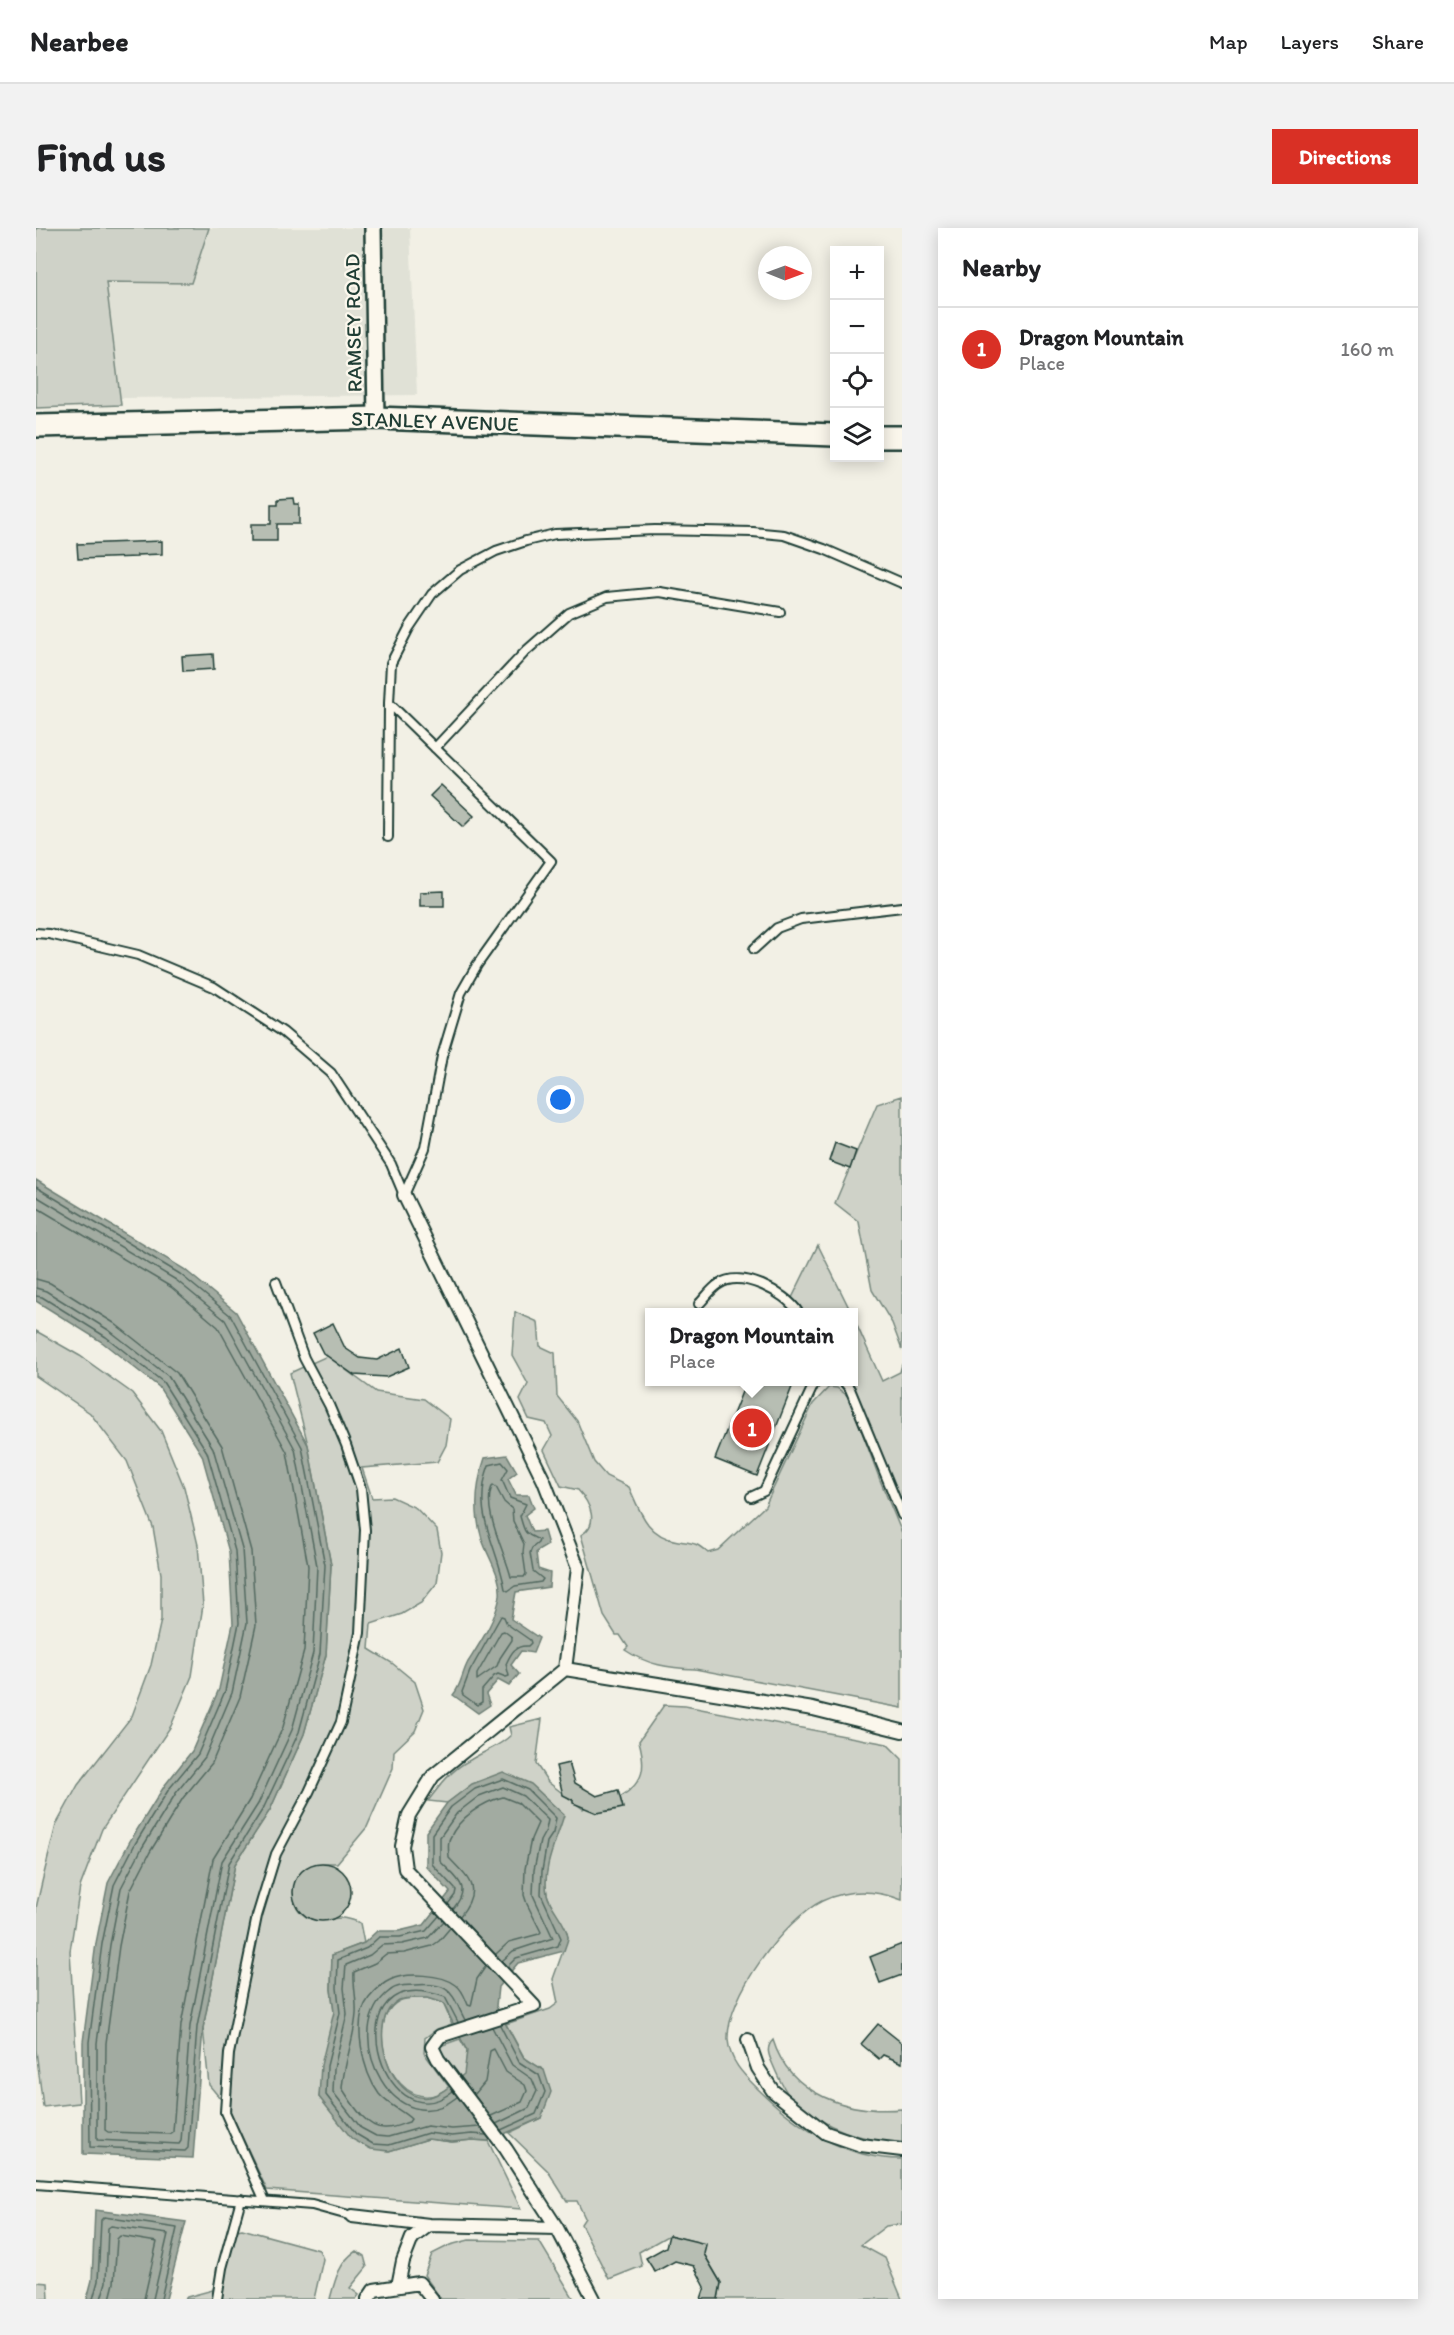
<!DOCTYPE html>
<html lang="en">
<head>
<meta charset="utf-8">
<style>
	:root { --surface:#fff; --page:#f2f2f2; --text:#202124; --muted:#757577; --line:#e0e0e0; --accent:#d93025 }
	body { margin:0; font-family:Itim,sans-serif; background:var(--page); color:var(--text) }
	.controls { position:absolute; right:18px; top:18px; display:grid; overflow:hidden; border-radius:0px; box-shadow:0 3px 15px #0003 }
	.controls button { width:54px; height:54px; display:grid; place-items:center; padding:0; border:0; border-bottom:2px solid var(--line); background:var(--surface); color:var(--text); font:30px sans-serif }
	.compass { position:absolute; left:722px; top:18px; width:54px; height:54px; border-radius:50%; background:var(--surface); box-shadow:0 3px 15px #0003; rotate:91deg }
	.you { position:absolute; left:525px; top:872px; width:21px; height:21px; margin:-15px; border:4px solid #fff; border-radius:50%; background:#1a73e8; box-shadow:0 0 0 9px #1a73e833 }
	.badge { display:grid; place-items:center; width:39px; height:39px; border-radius:50%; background:var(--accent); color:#fff; font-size:20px; font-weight:700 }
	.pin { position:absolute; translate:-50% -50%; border:3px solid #fff; box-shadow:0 2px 6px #0006 }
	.popup { position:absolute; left:609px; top:1080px; width:213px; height:78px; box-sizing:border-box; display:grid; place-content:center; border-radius:0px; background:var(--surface); filter:drop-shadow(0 2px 4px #0005); font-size:20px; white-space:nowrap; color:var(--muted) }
	.popup b { font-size:22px; color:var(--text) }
	.popup::after { content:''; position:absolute; left:50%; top:100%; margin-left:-12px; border:12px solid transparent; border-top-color:var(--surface) }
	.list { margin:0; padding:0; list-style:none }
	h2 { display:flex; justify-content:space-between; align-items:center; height:78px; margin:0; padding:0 24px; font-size:26px }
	h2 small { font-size:20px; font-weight:400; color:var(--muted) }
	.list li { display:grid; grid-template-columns:39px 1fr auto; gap:18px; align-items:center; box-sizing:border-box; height:84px; padding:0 24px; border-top:2px solid var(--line) }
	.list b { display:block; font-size:22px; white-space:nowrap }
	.list p { margin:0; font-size:20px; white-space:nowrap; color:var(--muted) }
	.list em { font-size:20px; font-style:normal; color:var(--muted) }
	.icon { flex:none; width:33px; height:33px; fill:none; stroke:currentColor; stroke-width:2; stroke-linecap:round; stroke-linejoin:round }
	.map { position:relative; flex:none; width:866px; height:2071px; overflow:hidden; border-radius:0px }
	header { display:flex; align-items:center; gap:36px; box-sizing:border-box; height:84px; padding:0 30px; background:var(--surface); border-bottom:2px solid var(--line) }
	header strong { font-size:28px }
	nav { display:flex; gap:33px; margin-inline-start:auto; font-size:21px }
	.intro { display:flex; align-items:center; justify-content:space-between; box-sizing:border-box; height:144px; padding:0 36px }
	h1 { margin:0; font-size:42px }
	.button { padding:15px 27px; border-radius:0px; background:var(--accent); color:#fff; font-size:21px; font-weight:700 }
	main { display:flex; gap:36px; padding:0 36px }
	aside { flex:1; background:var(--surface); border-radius:0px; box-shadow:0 3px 15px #0003 }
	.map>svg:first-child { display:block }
	.built { fill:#e0e1d6 }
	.green { fill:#cfd2c8; stroke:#77887e; stroke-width:1.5 }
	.water { fill:#a2aba1; stroke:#6e7f75; stroke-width:1.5; fill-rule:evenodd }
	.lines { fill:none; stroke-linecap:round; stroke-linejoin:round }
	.shore { stroke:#536960; stroke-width:1.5 }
	.building { fill:#b7beb3; stroke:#1f3d34; stroke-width:1.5 }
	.service-casing { stroke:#1f3d34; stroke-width:12 }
	.pedestrian-casing { stroke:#1f3d34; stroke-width:16 }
	.minor-casing { stroke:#1f3d34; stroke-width:20 }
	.secondary-casing { stroke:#1f3d34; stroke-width:26 }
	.service { stroke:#fbf7ec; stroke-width:8 }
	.pedestrian { stroke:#fbf7ec; stroke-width:12 }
	.minor { stroke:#fbf7ec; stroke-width:15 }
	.secondary { stroke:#fbf7ec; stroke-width:21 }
	.labels { text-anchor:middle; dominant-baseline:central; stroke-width:4.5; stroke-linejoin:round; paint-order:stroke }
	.street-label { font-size:21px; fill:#1f3d34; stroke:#fbf7ec }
</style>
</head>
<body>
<header>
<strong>Nearbee</strong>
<nav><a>Map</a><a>Layers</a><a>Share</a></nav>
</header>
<div class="intro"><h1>Find us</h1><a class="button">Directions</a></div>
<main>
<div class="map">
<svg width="866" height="2071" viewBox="0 0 866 2071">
	<rect width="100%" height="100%" fill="#f2f0e5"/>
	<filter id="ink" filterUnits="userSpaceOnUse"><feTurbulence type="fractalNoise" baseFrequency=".0167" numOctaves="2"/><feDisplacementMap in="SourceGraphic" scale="12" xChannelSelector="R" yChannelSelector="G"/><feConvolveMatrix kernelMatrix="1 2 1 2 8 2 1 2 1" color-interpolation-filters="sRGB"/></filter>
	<g filter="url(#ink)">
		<path class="built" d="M 0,0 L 374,0 L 381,167 L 0,171 Z"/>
		<path class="green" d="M 0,0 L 173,0 L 155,55 L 70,54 L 85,177 L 0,180 Z
			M 866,868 L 866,1122 L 856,1095 L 836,1062 L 823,994 L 799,975 L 841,876 Z
			M 782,1017 L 815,1084 L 767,1084 L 756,1070 Z
			M 479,1084 L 502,1094 L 504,1118 L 519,1125 L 521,1168 L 541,1193 L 558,1234 L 570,1248 L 593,1259 C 604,1284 612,1309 642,1313 C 657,1315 660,1314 672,1325 L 682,1322 L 729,1278 L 777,1176 L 793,1159 L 801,1160 L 813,1169 L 844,1252 L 866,1305 L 866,1480 L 659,1441 C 633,1440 611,1437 589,1422 L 592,1419 L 584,1407 L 580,1407 L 568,1388 L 545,1307 C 564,1296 554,1275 542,1262 L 525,1258 L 508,1222 L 516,1208 L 510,1195 L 493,1191 L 484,1172 L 492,1156 L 476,1127 Z
			M 818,1091 L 846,1153 L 864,1144 L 866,1136 L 866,1274 L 815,1154 L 818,1154 Z
			M 0,1103 L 44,1128 L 96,1165 L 125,1203 L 148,1259 L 162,1317 L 167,1377 L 156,1448 L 135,1498 L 66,1601 L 44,1659 L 34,1723 L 43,1875 L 7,1879 L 0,1822 L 0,1680 L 6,1654 L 20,1597 L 42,1557 L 96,1488 L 115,1437 L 125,1392 L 125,1346 L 117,1299 L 91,1233 L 54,1185 L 0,1148 Z
			M 291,1128 L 340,1164 L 388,1171 L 414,1191 L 410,1217 L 401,1234 L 326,1240 L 336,1270 L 356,1269 L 380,1280 L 401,1302 L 405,1324 L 401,1355 L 385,1375 L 366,1386 L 335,1396 L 333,1421 L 356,1435 L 379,1454 L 388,1481 L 379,1503 L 358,1523 L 357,1540 L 331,1599 L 301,1635 C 292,1635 282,1634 274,1638 C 255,1647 251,1676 269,1688 C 282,1696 293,1690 306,1690 C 311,1690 318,1693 324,1695 L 328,1715 L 296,1727 L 295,1761 L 298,1784 L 283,1869 L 295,1883 L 353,1923 L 392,1911 L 416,1914 L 436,1912 L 452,1913 L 485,1981 L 231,1962 L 193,1881 L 173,1857 L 167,1800 L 199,1636 L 234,1582 L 268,1506 L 290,1427 L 295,1337 L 272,1217 L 254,1145 Z
			M 628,1477 L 649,1478 L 851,1516 L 866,1531 L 866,1672 C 840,1662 812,1661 786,1673 C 749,1691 690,1769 692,1812 C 694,1834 708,1847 722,1861 C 762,1900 808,1931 866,1931 L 866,1996 L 850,1998 L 825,2017 L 849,2030 L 866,2071 L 682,2071 L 685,2055 L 668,2026 L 670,2016 L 633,2007 L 603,2024 L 606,2038 L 573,2051 L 545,1996 L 549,1990 L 541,1973 L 531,1973 L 512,1943 L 473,1905 L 505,1890 L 508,1843 L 488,1829 L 470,1796 L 514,1781 L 522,1775 L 517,1751 L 532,1709 C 527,1697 513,1676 511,1666 C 505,1639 521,1611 527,1587 L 496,1558 L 437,1556 L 411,1575 L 392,1573 C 404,1557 416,1541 434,1532 C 448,1523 463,1519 475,1507 L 473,1499 L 506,1491 L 500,1536 L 512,1554 L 547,1581 L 549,1579 C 564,1586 572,1584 587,1580 L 584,1569 C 609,1554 610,1539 603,1513 Z
			M 391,1770 L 407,1775 L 416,1796 L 401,1801 L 389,1810 L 388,1825 L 413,1859 C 363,1899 322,1796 363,1773 C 370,1769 383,1770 391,1770 Z
			M 424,1811 L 431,1823 L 429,1846 L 423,1850 L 405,1823 L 404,1818 Z
			M 737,1812 C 754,1867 813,1886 866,1881 L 866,1915 C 827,1913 788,1900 758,1873 C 749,1865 742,1849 737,1837 C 733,1828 729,1820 737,1812 Z
			M 206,2001 L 283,2022 L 287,2031 L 278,2071 L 149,2071 L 151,2069 L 177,2062 L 191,2004 Z
			M 433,2012 L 503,2013 L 538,2071 L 405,2071 L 388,2047 L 396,2026 L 414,2017 Z
			M 320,2023 L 328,2028 L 331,2039 L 314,2060 L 323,2067 L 320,2071 L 294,2071 C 299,2052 303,2034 320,2023 Z
			M 0,2054 L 12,2055 L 13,2071 L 0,2071 Z"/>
		<path class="water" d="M 0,952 L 148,1041 L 200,1084 L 272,1217 L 295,1337 L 290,1427 L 268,1506 L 234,1582 L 199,1636 L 167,1800 L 157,1930 L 47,1926 L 47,1814 L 60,1715 L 72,1655 L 94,1613 L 129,1557 L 156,1523 L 183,1461 L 197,1396 L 193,1324 L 166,1227 L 123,1159 L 66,1114 L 0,1073 Z
			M 471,1227 L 481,1244 L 472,1251 L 480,1267 L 493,1267 L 498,1280 L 489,1287 L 496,1304 L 508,1303 L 512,1317 L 500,1324 L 502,1341 L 514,1345 L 513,1359 L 480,1364 L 475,1391 L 503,1410 L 497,1425 L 485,1423 L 475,1437 L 483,1446 L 473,1458 L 462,1452 L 450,1466 L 454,1477 L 442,1485 L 417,1467 C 425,1458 426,1445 432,1434 C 444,1415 460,1392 464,1368 C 466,1348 452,1330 446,1311 C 438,1285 440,1256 449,1230 Z
			M 467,1544 L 495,1556 L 528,1587 C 521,1612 506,1639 511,1666 C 514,1680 530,1693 532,1709 C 532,1713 529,1719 528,1723 L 482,1735 L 462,1759 L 460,1778 L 488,1830 L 508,1842 L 515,1864 L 505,1890 L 452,1913 L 436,1912 L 416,1914 L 392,1911 L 353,1923 L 335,1921 L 316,1911 L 283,1869 L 285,1837 L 298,1784 L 295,1761 L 296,1727 L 328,1715 L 341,1703 L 363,1703 L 388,1697 L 414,1664 L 390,1638 L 390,1604 L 411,1575 L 436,1556 ZM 391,1770 L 407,1775 L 431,1823 L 428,1846 C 418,1854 407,1866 393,1869 C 354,1876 328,1791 363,1772 C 370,1769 383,1770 391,1770 Z
			M 59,1982 L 150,1994 L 130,2071 L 51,2071 L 56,2052 Z"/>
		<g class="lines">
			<path class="shore" d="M 0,959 L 144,1046 L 195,1088 L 266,1219 L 289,1337 L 284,1426 L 263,1504 L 228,1579 L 193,1635 L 161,1799 L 152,1920 L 149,1923 L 54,1919 L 53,1814 L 66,1716 L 78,1657 L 99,1616 L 133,1561 L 162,1526 L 189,1463 L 203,1395 L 199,1323 L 171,1224 L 127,1154 L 70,1109 L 6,1069 L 0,1068
				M 0,968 L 140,1052 L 189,1092 L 259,1221 L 281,1338 L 277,1425 L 256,1502 L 222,1576 L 186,1633 L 154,1798 L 145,1913 L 143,1916 L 61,1912 L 61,1815 L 74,1717 L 85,1660 L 106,1620 L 140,1565 L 169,1529 L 196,1465 L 211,1395 L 206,1321 L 177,1220 L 132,1148 L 74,1103 L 10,1063 L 0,1060
				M 0,979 L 135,1059 L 182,1099 L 251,1224 L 272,1338 L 268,1423 L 247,1499 L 214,1571 L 177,1631 L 145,1797 L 137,1904 L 134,1906 L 72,1904 L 69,1902 L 70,1815 L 83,1718 L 94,1663 L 114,1624 L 147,1570 L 176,1535 L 204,1469 L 220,1397 L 215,1323 L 186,1218 L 141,1145 L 78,1095 L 14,1055 L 0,1051
				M 466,1234 L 472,1241 L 466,1252 L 474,1270 L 490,1276 L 484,1288 C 489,1306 488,1305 503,1312 L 502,1315 L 496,1320 L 494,1325 L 497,1343 L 507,1351 L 505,1354 L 479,1358 L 472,1363 L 469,1361 C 461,1315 435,1286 453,1237 Z
				M 457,1257 L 460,1259 L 468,1274 L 476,1281 L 477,1293 L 488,1316 L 487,1325 L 490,1346 L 488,1349 L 475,1349 C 470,1326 444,1279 457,1257 Z
				M 465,1388 L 468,1389 L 471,1396 L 494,1412 L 495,1415 L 492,1418 C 479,1417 475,1425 470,1436 L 473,1448 L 470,1449 L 462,1446 L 458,1448 L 446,1462 L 446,1474 L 441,1477 L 427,1467 L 426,1464 L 434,1443 Z
				M 468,1403 L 476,1409 L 476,1412 L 464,1430 L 461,1438 L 441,1452 L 441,1446 L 465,1404 Z
				M 412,1676 L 419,1667 L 420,1662 L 396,1636 L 396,1606 L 415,1579 L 439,1561 L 467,1551 L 492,1562 L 520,1590 L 517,1605 L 511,1614 L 506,1643 L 505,1666 L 525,1710 L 522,1718 L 480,1730 L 471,1739
				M 417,1681 C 437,1657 420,1651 404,1633 L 404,1609 L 421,1585 L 443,1568 L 467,1559 L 487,1568 L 512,1592 L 510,1602 L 504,1613 L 498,1642 L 497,1667 L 517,1710 L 477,1723 L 466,1733
				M 403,1688 L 390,1703 L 364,1709 L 343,1709 L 331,1720 L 302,1732 L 301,1760 L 304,1785 L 291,1838 L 290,1867 L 320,1906 L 337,1916 L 353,1917 L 392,1905 L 416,1908 L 436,1906 L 450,1907
				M 424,1688 C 446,1660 434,1652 413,1630 C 413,1624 411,1615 414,1610 C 423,1590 446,1574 467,1569 L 482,1575 L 502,1595 L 495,1611 L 489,1641 L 488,1667 L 491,1676 L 505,1704 L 503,1706 L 473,1714 L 460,1726
				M 408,1693 L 392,1710 L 366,1716 L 346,1717 L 334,1727 L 310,1737 L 308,1760 L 311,1786 L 298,1840 L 297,1864 L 325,1900 L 340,1908 L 352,1909 L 391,1898 L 416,1901 L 444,1899
				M 414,1700 L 403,1713 L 396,1718 L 368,1725 L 350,1726 L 339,1735 L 318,1744 C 317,1758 321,1772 320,1786 C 318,1812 308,1835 306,1860 C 315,1874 331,1902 350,1900 C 358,1900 366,1896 373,1894 L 375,1891 C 367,1883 352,1877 343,1866 C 327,1844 315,1793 333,1770 C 338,1764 347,1755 354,1752 C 370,1744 406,1746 420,1757 C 427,1762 429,1770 432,1777 L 435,1778 L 441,1751 L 450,1738
				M 464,1797 L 483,1834 L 503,1847 L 509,1864 L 500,1886 L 465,1902
				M 456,1799 L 476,1837 L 496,1851 L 501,1863 L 493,1880 L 460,1896
				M 417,1863 C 345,1921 293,1729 409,1769 L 422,1794
				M 438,1867 L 449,1854 L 454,1823 L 458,1821 L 470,1844 L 489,1857 L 491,1863 L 486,1874 L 455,1888
				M 421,1869 C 360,1918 304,1809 349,1767 C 353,1764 356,1760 361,1759 C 366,1757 373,1757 379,1757 C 416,1754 415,1765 429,1792
				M 57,2071 L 62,2053 L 65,1992 L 68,1989 L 141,2000 L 125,2071
				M 65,2071 L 70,2054 L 72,2000 L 75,1998 L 132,2006 L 117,2071
				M 74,2071 L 78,2055 L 81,2011 L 84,2008 L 121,2014 L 108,2071"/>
		</g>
		<path class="building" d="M 257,270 L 258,276 L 263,276 L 263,296 L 241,296 L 241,313 L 215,313 L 215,296 L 235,296 L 235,276 L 242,276 L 242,271 Z
			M 126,313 L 126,326 L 101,327 L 101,329 L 42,331 L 41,316 Z
			M 177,426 L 178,441 L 147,443 L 146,428 Z
			M 405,557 L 438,588 L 427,599 L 394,568 Z
			M 408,663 L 408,678 L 384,678 L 384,664 Z
			M 799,915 L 820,923 L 814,941 L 793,933 Z
			M 297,1095 L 309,1120 L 324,1130 L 341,1132 L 366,1120 L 373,1139 L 350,1149 L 318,1147 L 287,1125 L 277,1105 Z
			M 710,1154 L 758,1154 L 721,1248 L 679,1231 Z
			M 533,1535 L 539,1555 L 561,1568 L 582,1562 L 587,1580 L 561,1585 L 537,1575 L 537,1572 L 527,1567 L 520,1538 Z
			M257 1664a29 29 0 1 1 58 0a29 29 0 1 1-58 0Z
			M 866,1716 L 866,1747 L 844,1755 L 834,1729 Z
			M 842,1796 L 866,1815 L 866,1835 L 847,1827 L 843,1831 L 825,1816 Z
			M 633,2007 L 670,2016 L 668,2026 L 685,2055 L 682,2071 L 665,2071 L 669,2059 L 658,2038 L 639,2033 L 619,2044 L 610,2030 L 630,2019 Z"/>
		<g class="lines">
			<defs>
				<path id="service" d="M 399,520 L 490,423 L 533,385 L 571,369 L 624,364 L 744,384
					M 352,609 L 353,475
					M 0,705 L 13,706 L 102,727 L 178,759 L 247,804 L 295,845 L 355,936 L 368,967
					M 718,721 L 741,700 L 765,691 L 866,679
					M 368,967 L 389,920 L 406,828 L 425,765 L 441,737 L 515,633 L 353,475 L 355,435 L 373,400 L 396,366 L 424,342 L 460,323 L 490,313 L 519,306 L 619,302 L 717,304 L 748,307 L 788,321 L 866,355
					M 663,1076 C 669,1070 676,1060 683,1056 C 705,1041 749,1064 762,1084
					M 808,1154 L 814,1161 L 866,1287
					M 715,1269 L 728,1263 L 778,1156 L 781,1154
					M 0,1956 L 276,1977 L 316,1988
					M 229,1973 L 189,1884 L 193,1826 L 221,1688 L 240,1626 L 273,1564 L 305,1494 L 324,1405 L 329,1302 L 325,1261 L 310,1217 L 293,1177 L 268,1130 L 240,1054
					M 181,2071 L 186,2040 L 205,1971"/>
				<path id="pedestrian" d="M 368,967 L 508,1253 L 542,1340 L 529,1441
					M 712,1812 L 722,1840 L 737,1863 L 790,1905 L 825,1917 L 866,1922
					M 316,1988 L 393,1997 L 521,2000
					M 362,2058 L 367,2033 L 376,2010 L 393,1997
					M 332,2071 L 338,2062 L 383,2055 L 396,2071
					M 558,2071 L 521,2000 L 470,1921 L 402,1831 L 396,1819 L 404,1808 L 498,1778 L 369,1641 L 366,1618 L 373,1587 L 397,1548 L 529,1441 L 777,1481 L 866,1503"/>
				<path id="minor" d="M 337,0 L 340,190"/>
				<path id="secondary" d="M 0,198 L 340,190 L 798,207
					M 844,209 L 866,209"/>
			</defs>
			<use href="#service" class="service-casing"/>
			<use href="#pedestrian" class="pedestrian-casing"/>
			<use href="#minor" class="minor-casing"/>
			<use href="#secondary" class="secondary-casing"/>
			<use href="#service" class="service"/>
			<use href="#pedestrian" class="pedestrian"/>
			<use href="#minor" class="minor"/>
			<use href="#secondary" class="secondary"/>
		</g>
	</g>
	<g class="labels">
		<g class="street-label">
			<text transform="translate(317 95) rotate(-91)">RAMSEY ROAD</text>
			<text transform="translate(399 193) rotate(2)">STANLEY AVENUE</text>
		</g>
	</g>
</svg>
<div class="controls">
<button>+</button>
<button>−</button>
<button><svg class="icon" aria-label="locate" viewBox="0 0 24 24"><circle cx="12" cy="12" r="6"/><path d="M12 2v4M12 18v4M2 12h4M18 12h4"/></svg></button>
<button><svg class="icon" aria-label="layers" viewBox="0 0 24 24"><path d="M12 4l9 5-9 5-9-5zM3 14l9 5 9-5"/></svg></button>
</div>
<svg class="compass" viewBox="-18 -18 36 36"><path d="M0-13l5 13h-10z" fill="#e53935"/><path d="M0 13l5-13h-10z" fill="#757577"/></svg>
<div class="you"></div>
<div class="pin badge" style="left:716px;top:1200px">1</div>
<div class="popup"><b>Dragon Mountain</b>Place</div>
</div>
<aside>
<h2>Nearby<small></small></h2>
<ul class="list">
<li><span class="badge">1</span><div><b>Dragon Mountain</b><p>Place</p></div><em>160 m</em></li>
</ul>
</aside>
</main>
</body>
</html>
